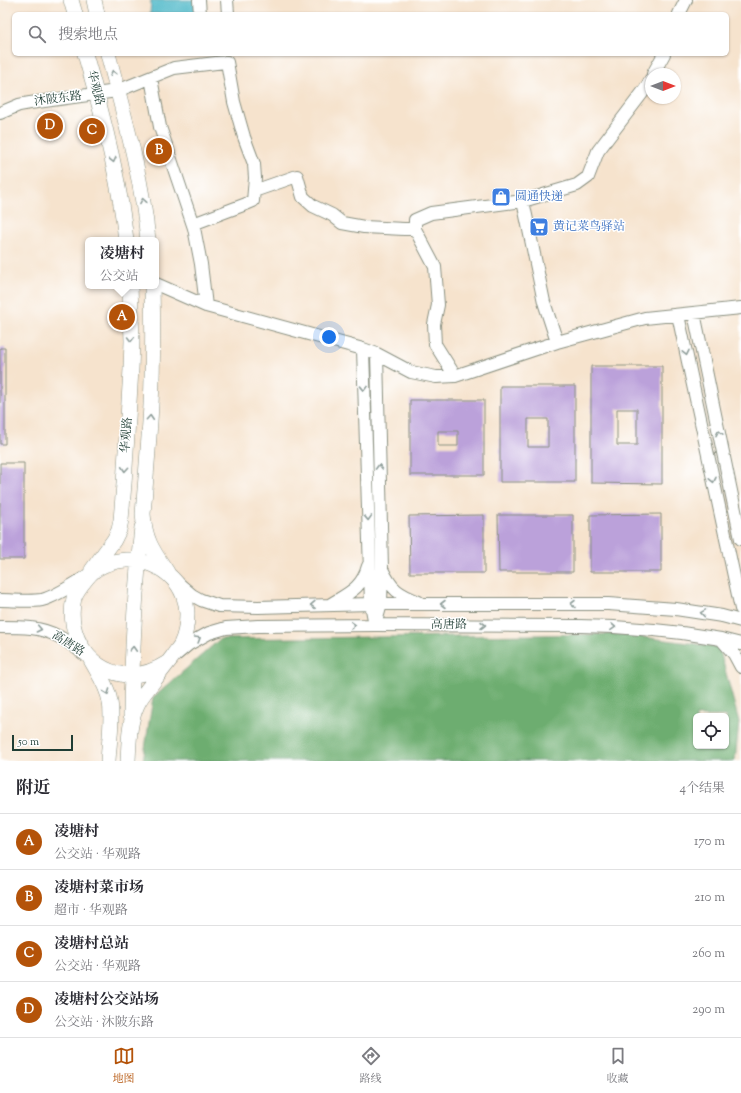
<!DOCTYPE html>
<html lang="zh">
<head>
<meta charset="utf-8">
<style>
	:root { --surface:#fff; --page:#f2f2f3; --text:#2b2b33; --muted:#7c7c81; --line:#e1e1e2; --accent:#b45309 }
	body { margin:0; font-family:"Sorts Mill Goudy","Noto Serif SC",serif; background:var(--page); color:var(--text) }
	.controls { position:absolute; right:12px; bottom:12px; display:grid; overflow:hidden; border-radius:6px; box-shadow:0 1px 3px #0004 }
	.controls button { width:36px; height:36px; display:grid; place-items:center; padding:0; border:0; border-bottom:1px solid var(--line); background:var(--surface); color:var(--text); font:20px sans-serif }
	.compass { position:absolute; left:645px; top:68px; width:36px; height:36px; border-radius:50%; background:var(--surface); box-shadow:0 1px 3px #0004; rotate:90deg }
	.scale { position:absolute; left:12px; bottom:10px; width:61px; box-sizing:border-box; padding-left:4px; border:2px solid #1f3d34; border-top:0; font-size:11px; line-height:14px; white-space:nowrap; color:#1f3d34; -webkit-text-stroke:3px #fff; paint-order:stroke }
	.you { position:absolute; left:329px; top:337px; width:14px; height:14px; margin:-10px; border:3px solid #fff; border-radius:50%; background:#1a73e8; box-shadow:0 0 0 6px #1a73e833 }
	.badge { display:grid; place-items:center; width:26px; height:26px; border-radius:50%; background:var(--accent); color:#fff; font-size:13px; font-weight:700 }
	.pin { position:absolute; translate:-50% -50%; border:2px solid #fff; box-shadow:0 1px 4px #0006 }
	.popup { position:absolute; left:85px; top:237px; width:74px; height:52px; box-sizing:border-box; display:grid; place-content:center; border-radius:6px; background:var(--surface); filter:drop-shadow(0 1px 3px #0005); font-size:13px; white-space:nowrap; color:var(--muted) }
	.popup b { font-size:15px; color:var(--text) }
	.popup::after { content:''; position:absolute; left:50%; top:100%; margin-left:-8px; border:8px solid transparent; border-top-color:var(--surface) }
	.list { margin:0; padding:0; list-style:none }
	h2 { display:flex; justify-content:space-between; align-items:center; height:52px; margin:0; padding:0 16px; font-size:17px }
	h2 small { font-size:13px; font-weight:400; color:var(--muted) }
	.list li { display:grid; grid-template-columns:26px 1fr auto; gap:12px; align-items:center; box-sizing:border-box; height:56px; padding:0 16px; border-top:1px solid var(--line) }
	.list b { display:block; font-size:15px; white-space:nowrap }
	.list p { margin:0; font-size:13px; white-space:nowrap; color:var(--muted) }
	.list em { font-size:13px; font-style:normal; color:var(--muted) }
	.icon { flex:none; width:22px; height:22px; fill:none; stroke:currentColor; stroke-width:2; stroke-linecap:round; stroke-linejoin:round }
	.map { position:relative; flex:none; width:741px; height:761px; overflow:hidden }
	.search { position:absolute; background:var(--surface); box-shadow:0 1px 3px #0004; left:12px; right:12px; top:12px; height:44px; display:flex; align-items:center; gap:10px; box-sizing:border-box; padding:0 14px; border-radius:6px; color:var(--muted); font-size:15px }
	.sheet { height:276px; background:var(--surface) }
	nav { display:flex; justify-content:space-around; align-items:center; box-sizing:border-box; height:56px; border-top:1px solid var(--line); background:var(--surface); font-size:11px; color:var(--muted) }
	nav a { display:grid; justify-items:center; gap:2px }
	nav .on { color:var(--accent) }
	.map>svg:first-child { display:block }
	.forest { fill:#6dad70; stroke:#467552; fill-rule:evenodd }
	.water { fill:#4bb7c7; stroke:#357a7e }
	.building { fill:#bba1da; fill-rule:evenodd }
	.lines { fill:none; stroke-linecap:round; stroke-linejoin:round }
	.minor-casing { stroke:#8a9080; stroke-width:14 }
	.major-casing { stroke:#8a9080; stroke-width:16 }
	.minor { stroke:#fff; stroke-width:12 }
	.major { stroke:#fff; stroke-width:15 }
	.oneway { stroke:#8f9e9a }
	.labels { text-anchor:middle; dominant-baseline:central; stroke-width:3; stroke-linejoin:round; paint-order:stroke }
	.street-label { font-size:12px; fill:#1f3d34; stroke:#fff }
	.shop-label { font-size:12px; fill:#366cbe; stroke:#fff; text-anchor:start }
</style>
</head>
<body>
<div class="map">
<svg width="741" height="761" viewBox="0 0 741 761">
	<rect width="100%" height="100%" fill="#fff"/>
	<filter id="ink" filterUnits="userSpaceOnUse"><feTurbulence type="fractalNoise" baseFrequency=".025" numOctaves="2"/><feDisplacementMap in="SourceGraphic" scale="8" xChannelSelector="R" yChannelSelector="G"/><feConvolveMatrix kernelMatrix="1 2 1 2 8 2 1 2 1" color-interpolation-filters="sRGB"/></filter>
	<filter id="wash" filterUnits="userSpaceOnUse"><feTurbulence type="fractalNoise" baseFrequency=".012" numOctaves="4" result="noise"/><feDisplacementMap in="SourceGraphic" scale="16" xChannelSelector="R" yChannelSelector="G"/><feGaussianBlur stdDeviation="0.9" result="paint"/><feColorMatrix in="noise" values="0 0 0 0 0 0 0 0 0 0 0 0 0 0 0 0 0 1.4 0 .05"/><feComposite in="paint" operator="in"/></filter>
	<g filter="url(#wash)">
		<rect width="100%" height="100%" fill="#f6e3cd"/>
		<path class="forest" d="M 620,634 L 719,647 L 739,722 L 735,761 L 143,761 L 153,698 L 220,639 ZM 696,716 L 726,716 L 726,746 L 696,746 Z"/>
		<path class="water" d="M 151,0 L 195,0 L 197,14 L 150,14 Z"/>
		<g id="blocks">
			<path class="building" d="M 542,220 L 546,233 L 531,235 L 529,222 Z
				M 0,348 L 5,348 L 5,444 L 0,444 Z
				M 591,366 L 662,366 L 662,484 L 591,483 ZM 617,409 L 637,409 L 637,445 L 617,445 Z
				M 500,386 L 575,386 L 575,482 L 500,482 ZM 528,419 L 548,419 L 548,447 L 528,447 Z
				M 410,400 L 484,400 L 484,475 L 410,475 ZM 438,431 L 458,431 L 458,446 L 438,446 Z
				M 0,463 L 24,463 L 24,559 L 0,559 Z
				M 661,514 L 661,572 L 590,572 L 590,515 Z
				M 484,515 L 484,573 L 410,573 L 409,516 Z
				M 498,515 L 573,515 L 573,572 L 499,572 Z"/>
		</g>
	</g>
	<g filter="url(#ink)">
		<use href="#blocks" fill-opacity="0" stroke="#8a9080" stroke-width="1"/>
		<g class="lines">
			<defs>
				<path id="minor" d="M 199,0 L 200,14
					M 227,0 L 228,14
					M 679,14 L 686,0
					M 653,74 L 664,54
					M 151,78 L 160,127 L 194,228 L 201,264 L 206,306
					M 0,113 L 19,105 L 30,103 L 117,91 L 174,68 L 216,63 L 227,62 L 234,102 L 244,137 L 254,164 L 255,178 L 253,201 L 246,204 L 193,224
					M 254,191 L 297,176 L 303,197 L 313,206 L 332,215 L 342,223 L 364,227 L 404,229 L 415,229 L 415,220 L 431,213 L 523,201 L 577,185 L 588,177 L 598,151 L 646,88 L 651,79
					M 523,201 L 544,302 L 557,342
					M 415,229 L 435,267 L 438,305 L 434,324 L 435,344 L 455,376
					M 156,284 L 206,306 L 363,349 L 377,354 L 411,372 L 436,377 L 455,376 L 557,342 L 645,318 L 741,308
					M 694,313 L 741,539
					M 678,315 L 741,609
					M 363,349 L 371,604 L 375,625 L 381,604 L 382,569 L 377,354
					M 382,569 C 392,590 398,594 419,602
					M 178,583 L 192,595 L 201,600 L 219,606 L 258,607 L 371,604 L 608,604 L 676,609 L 722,616 L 741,621
					M 0,600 C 13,600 28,602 42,600 C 57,596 74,584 87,576
					M 331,604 C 349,593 362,588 368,566
					M 0,627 C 10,627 21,627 31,628 C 52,630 68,641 84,654
					M 721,639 L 734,654 L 741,667
					M 177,654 L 189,644 L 209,633 L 226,628 L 258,626 L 375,625 L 579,626 L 614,627 L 654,630 L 682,633 L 721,639 L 741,644"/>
				<path id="major" d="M 71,0 L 75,14
					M 94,0 L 97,14
					M 85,54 C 103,115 119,177 126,240
					M 108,54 C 124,115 142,177 148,240
					M 152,286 C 153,326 153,365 151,405 C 149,441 146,478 143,514 C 145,541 153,551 167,572
					M 92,570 L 114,540 L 119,530 L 121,520 L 124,484 L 131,369 L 132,341 L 130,286
					M 91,660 C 98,673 108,687 110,702 C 113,719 109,743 108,761
					M 131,715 C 132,652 135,589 142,527
					M 128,761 C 129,742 129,722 137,705 C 141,696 147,690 153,682 C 159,674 166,665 173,656 C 175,652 179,648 181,644 C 186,634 187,624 187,614 C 187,602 182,588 173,579 C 162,567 143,559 127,560 C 112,561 96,566 87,578 C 82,584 76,591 74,598 C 65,636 91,674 130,675 C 143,675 156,670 167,663"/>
			</defs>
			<use href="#minor" class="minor-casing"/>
			<use href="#major" class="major-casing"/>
			<use href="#minor" class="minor"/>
			<use href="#major" class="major"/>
		</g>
		<defs><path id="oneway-chevron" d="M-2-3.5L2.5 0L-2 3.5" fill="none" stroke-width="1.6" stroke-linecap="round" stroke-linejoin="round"/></defs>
		<g class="oneway">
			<use href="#oneway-chevron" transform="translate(113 73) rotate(-104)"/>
			<use href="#oneway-chevron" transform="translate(113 160) rotate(77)"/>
			<use href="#oneway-chevron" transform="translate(143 201) rotate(-99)"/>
			<use href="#oneway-chevron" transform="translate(131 339) rotate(90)"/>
			<use href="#oneway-chevron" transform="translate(686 353) rotate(78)"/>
			<use href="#oneway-chevron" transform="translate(364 388) rotate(88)"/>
			<use href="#oneway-chevron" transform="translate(150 418) rotate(-86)"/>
			<use href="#oneway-chevron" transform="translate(719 433) rotate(-102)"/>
			<use href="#oneway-chevron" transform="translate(379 467) rotate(-91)"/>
			<use href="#oneway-chevron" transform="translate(125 469) rotate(94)"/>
			<use href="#oneway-chevron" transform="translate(713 480) rotate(78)"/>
			<use href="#oneway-chevron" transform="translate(368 518) rotate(88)"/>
			<use href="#oneway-chevron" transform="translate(443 604) rotate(180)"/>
			<use href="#oneway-chevron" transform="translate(573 604) rotate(-180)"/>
			<use href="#oneway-chevron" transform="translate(313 605) rotate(178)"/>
			<use href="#oneway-chevron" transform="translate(703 613) rotate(-171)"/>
			<use href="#oneway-chevron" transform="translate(353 625) rotate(-1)"/>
			<use href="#oneway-chevron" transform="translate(483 625)"/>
			<use href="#oneway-chevron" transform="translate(613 627) rotate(3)"/>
			<use href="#oneway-chevron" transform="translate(39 629) rotate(12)"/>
			<use href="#oneway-chevron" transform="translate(198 639) rotate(-31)"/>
			<use href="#oneway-chevron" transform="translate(133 649) rotate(-87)"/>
			<use href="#oneway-chevron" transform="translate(107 692) rotate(70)"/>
		</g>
	</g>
	<defs>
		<symbol id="shop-square" viewBox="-11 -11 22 22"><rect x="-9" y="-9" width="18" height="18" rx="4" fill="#3f7fe0" stroke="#fff"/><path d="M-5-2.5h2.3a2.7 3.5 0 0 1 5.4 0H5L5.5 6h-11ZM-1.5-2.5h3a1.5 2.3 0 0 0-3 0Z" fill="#fff"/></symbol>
		<symbol id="supermarket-square" viewBox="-11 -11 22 22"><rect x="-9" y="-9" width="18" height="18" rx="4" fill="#3f7fe0" stroke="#fff"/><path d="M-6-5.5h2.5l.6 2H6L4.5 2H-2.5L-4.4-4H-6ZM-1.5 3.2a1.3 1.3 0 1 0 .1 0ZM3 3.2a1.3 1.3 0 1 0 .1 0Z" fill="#fff"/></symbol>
	</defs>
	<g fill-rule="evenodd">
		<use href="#shop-square" x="490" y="186" width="22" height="22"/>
		<use href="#supermarket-square" x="528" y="216" width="22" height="22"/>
	</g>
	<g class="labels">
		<g class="street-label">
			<text transform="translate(95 88) rotate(75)">华观路</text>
			<text transform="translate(58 99) rotate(-7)">沐陂东路</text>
			<text transform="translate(127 435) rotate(-86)">华观路</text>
			<text x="449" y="625">高唐路</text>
			<text transform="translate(68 644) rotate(32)">高唐路</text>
		</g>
		<g class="shop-label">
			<text x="515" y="197">圆通快递</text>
			<text x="553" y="227">黄记菜鸟驿站</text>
		</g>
	</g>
</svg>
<div class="controls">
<button><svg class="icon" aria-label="locate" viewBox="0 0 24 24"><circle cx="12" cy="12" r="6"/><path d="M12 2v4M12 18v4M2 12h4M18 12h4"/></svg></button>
</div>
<svg class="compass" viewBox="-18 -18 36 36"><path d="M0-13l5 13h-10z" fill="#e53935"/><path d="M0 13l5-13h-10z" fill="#7c7c81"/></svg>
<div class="scale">50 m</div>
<div class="you"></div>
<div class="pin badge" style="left:122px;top:317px">A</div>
<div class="popup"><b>凌塘村</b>公交站</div>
<div class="pin badge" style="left:159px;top:151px">B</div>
<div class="pin badge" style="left:92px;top:131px">C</div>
<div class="pin badge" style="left:50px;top:126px">D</div>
<div class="search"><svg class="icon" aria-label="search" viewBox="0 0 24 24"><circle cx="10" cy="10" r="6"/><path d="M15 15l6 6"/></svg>搜索地点</div>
</div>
<section class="sheet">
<h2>附近<small>4个结果</small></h2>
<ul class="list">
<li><span class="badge">A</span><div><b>凌塘村</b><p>公交站 · 华观路</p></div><em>170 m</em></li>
<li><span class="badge">B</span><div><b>凌塘村菜市场</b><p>超市 · 华观路</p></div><em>210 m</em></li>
<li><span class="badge">C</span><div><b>凌塘村总站</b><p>公交站 · 华观路</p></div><em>260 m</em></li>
<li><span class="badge">D</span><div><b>凌塘村公交站场</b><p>公交站 · 沐陂东路</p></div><em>290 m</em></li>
</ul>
</section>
<nav>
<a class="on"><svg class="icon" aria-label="map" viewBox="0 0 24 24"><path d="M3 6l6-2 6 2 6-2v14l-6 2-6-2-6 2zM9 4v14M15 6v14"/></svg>地图</a>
<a><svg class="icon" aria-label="directions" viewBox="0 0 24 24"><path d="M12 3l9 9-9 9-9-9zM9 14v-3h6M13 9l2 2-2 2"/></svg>路线</a>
<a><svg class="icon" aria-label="saved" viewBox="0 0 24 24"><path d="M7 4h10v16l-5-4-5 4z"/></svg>收藏</a>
</nav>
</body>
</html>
